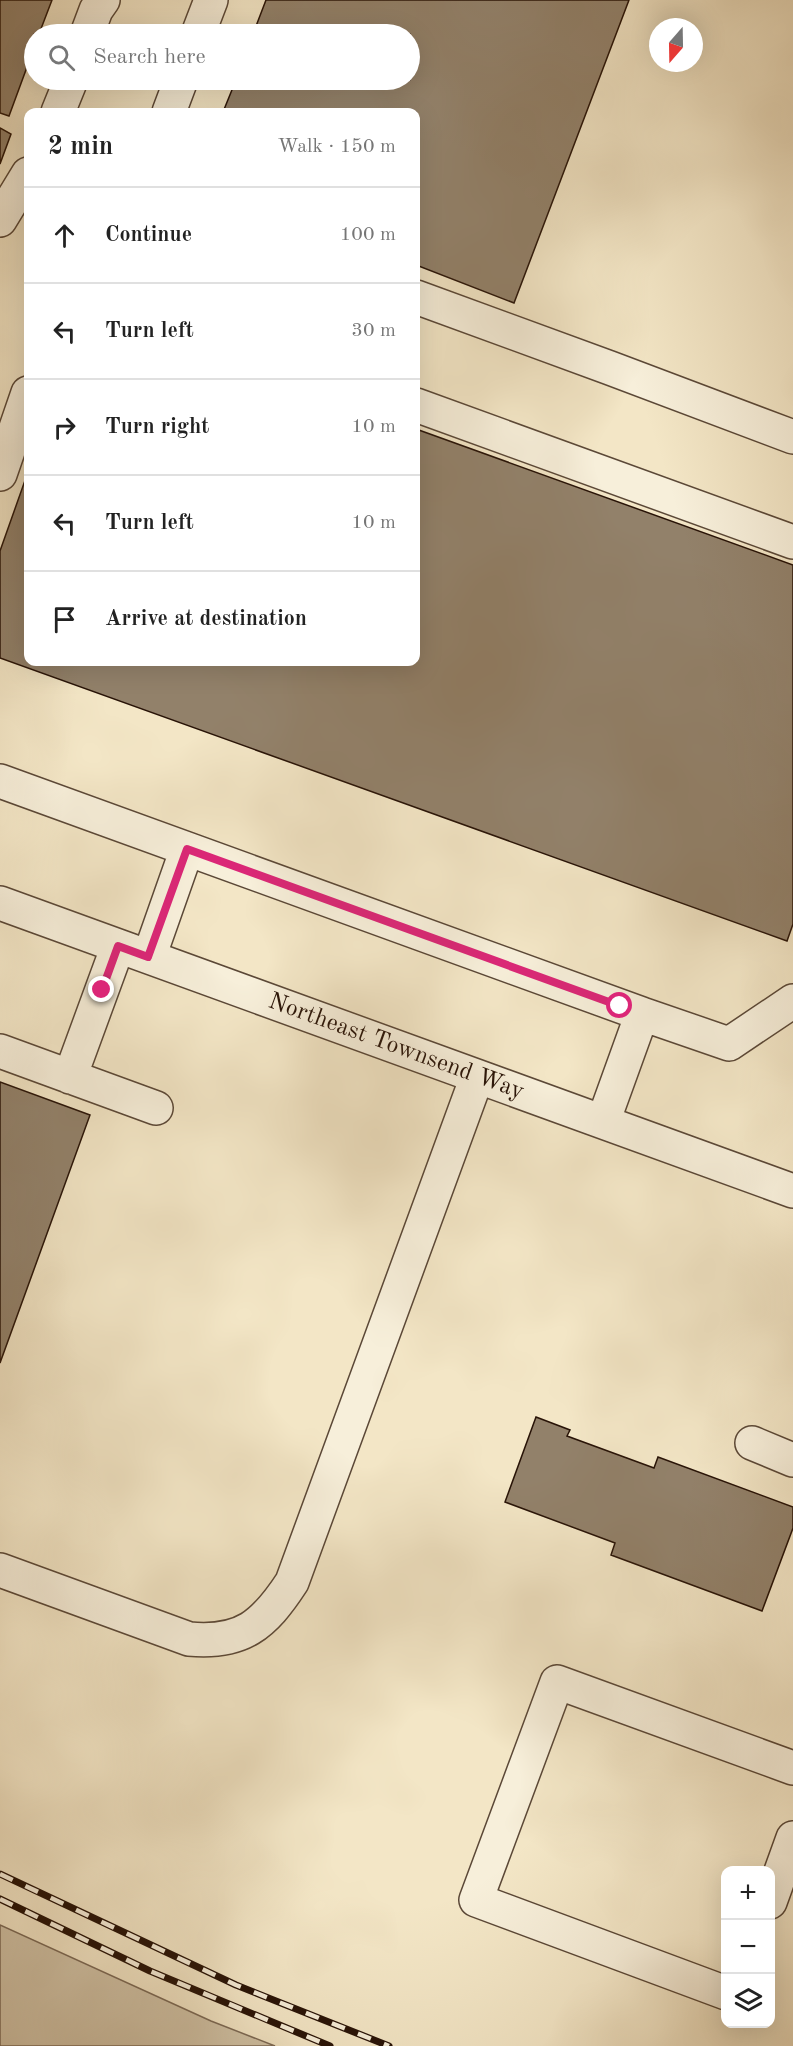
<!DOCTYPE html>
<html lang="en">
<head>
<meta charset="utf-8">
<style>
	:root { --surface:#fff; --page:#f2f2f2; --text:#222; --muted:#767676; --line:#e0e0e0 }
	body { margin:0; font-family:"Old Standard TT",serif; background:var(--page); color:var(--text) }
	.controls { position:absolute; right:18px; bottom:18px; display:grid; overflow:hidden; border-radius:12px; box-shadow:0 6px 24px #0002 }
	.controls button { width:54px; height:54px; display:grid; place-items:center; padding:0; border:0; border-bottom:2px solid var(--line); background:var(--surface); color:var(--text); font:30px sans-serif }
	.compass { position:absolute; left:649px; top:18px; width:54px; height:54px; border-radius:50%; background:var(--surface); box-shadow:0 6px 24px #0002; rotate:200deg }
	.stop { position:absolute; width:18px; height:18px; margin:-14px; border:4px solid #db2777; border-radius:50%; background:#fff }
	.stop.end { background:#db2777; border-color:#fff; box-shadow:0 2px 6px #0008 }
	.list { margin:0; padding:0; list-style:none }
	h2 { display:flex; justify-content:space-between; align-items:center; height:78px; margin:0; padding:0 24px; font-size:26px }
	h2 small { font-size:20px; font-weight:400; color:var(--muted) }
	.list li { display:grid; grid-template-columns:39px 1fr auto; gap:18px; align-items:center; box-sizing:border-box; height:96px; padding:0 24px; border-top:2px solid var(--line) }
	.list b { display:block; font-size:22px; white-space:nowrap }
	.list em { font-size:20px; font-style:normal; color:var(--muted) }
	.icon { flex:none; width:33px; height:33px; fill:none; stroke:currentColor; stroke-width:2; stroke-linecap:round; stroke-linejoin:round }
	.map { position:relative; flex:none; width:793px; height:2046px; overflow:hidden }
	.search { position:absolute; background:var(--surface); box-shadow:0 6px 24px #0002; left:24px; top:24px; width:396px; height:66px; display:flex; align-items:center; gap:15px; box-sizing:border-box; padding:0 21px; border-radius:33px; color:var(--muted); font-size:22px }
	.panel { position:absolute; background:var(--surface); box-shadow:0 6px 24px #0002; left:24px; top:108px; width:396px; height:558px; border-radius:12px }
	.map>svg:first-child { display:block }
	.green { fill:#d0c2a6; stroke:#7c6a56; stroke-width:1.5 }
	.building { fill:#92816a; stroke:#281307; stroke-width:1.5 }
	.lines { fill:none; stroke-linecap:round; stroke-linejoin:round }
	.minor-casing { stroke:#5b4837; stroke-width:36 }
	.minor { stroke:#f7efda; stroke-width:33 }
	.rail-casing { stroke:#281307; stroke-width:7 }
	.rail { stroke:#f7efda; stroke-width:4.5; stroke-dasharray:14; stroke-linecap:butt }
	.route { stroke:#db2777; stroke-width:8 }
	.labels { text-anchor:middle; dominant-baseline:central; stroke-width:5; stroke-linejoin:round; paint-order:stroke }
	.street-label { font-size:24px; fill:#281307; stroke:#f7efda }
</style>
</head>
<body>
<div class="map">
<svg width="793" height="2046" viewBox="0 0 793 2046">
	<rect width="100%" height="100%" fill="#f3e6c6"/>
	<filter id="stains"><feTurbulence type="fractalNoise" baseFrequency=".00333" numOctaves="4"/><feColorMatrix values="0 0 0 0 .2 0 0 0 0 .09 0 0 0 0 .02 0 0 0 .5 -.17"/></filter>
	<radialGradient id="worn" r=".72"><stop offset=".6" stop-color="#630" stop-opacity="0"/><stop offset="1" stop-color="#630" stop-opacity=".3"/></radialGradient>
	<path class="green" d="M 0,1925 L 211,2021 L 275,2046 L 0,2046 Z"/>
	<path class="building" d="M 0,0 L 52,0 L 39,34 L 34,34 L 34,48 L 9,116 L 0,113 Z
		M 266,0 L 629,0 L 514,303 L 416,265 L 416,112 L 223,112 L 236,80 L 410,80 L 410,34 L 253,34 Z
		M 0,128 L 11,134 L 0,164 Z
		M 416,429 L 793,565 L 793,924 L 787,941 L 0,658 L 0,551 L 28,472 L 28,662 L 416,662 Z
		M 0,1082 L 90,1115 L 0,1363 Z
		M 536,1417 L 570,1430 L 567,1436 L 654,1468 L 658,1457 L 793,1507 L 793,1528 L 762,1611 L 611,1555 L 615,1543 L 505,1502 Z"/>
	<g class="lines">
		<defs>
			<path id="minor" d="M 87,34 L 96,10 L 103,0
				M 198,34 L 211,0
				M 58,112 L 71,80
				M 169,112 L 181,80
				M 0,220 L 28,174
				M 416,297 L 610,368 L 793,437
				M 416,405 L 793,542
				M 0,474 L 28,393
				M 0,781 L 642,1014 L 603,1122
				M 0,903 L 793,1191
				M 149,957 L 187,849
				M 642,1014 L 729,1044 L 793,1001
				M 0,1051 L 156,1108
				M 70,1077 L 118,946
				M 752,1443 L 793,1460
				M 0,1570 L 189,1639 C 242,1644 264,1625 292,1582 L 477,1077
				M 770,1902 L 793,1838
				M 726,1993 L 476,1900 L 557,1682 L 793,1768"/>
		</defs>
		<use href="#minor" class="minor-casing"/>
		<use href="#minor" class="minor"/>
		<defs>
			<path id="rail" d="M 0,1874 L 236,1985 L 389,2046
				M 0,1899 L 150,1971 L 330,2046"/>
		</defs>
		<use href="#rail" class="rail-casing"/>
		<use href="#rail" class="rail"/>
	</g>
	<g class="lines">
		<path class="route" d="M 102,990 L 118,946 L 148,957 L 187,849 L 620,1006"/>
	</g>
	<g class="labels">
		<g class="street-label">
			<text transform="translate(396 1047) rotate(20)">Northeast Townsend Way</text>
		</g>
	</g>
	<rect width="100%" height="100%" filter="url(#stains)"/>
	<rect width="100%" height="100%" fill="url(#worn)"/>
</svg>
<div class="controls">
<button>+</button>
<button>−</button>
<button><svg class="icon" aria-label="layers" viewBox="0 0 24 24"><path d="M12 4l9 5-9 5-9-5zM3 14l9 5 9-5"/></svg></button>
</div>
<svg class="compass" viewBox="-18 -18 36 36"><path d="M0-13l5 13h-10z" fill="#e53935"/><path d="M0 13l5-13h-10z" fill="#767676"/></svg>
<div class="stop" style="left:620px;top:1006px"></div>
<div class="stop end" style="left:102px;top:990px"></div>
<div class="search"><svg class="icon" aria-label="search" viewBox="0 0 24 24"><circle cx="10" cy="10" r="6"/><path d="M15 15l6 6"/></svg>Search here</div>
<section class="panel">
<h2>2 min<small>Walk · 150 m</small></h2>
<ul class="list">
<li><svg class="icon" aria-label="ahead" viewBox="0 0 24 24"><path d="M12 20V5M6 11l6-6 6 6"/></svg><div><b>Continue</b></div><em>100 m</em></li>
<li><svg class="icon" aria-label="left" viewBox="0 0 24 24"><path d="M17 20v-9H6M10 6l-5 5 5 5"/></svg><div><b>Turn left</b></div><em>30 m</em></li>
<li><svg class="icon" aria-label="right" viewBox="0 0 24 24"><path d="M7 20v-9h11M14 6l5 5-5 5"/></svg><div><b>Turn right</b></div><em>10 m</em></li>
<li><svg class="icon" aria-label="left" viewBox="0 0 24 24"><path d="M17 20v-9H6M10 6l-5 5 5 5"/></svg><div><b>Turn left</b></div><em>10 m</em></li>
<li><svg class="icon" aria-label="arrive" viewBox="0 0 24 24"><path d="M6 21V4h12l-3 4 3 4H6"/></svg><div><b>Arrive at destination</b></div></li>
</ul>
</section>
</div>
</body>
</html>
